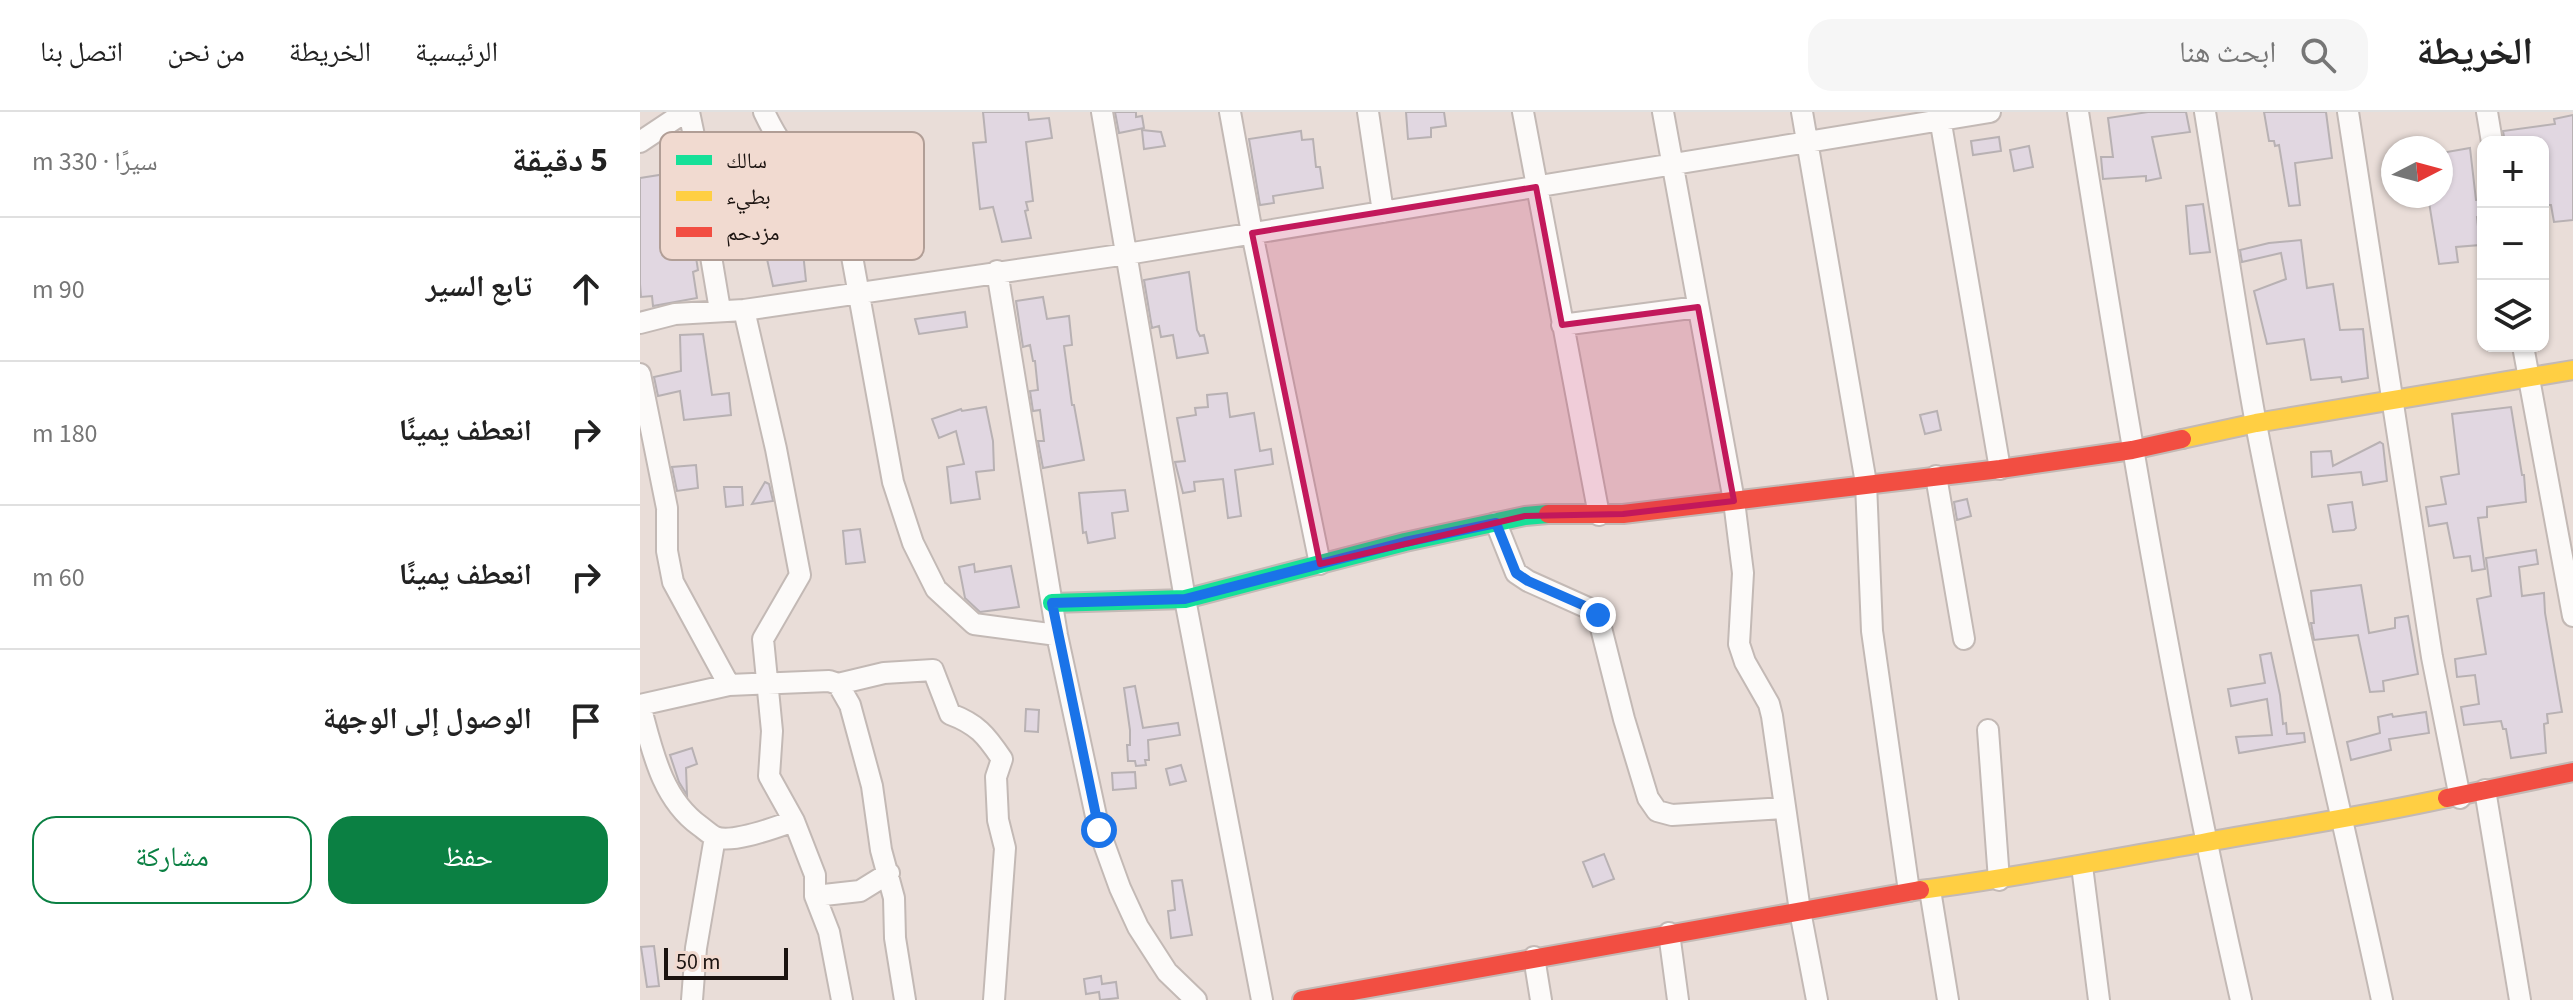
<!DOCTYPE html>
<html lang="ar">
<head>
<meta charset="utf-8">
<style>
	:root { --surface:#fff; --page:#f6f6f6; --text:#222; --muted:#767676; --line:#e0e0e0; --accent:#0b8043 }
	body { margin:0; font-family:"Source Sans 3","Noto Naskh Arabic",sans-serif; background:var(--page); color:var(--text); direction:rtl }
	.controls { position:absolute; right:24px; top:24px; display:grid; overflow:hidden; border-radius:16px; box-shadow:0 2px 6px #0004 }
	.controls button { width:72px; height:72px; display:grid; place-items:center; padding:0; border:0; border-bottom:2px solid var(--line); background:var(--surface); color:var(--text); font:40px sans-serif }
	.compass { position:absolute; left:1741px; top:24px; width:72px; height:72px; border-radius:50%; background:var(--surface); box-shadow:0 2px 6px #0004; rotate:84deg }
	.scale { position:absolute; left:24px; bottom:20px; width:124px; box-sizing:border-box; padding-left:8px; border:4px solid #1b1310; border-top:0; font-size:22px; line-height:28px; white-space:nowrap; color:#1b1310; -webkit-text-stroke:6px #f1dad0; paint-order:stroke }
	.stop { position:absolute; width:24px; height:24px; margin:-18px; border:6px solid #1a73e8; border-radius:50%; background:#fff }
	.stop.end { background:#1a73e8; border-color:#fff; box-shadow:0 2px 8px #0008 }
	.list { margin:0; padding:0; list-style:none }
	h2 { display:flex; justify-content:space-between; align-items:center; height:104px; margin:0; padding:0 32px; font-size:34px }
	h2 small { font-size:26px; font-weight:400; color:var(--muted) }
	.list li { display:grid; grid-template-columns:52px 1fr auto; gap:24px; align-items:center; box-sizing:border-box; height:144px; padding:0 32px; border-top:2px solid var(--line) }
	.list b { display:block; font-size:30px; white-space:nowrap }
	.list em { font-size:26px; font-style:normal; color:var(--muted) }
	.actions { display:flex; gap:16px; padding:24px 32px }
	.actions a { flex:1; padding:18px 0; border:2px solid var(--accent); border-radius:24px; text-align:center; font-size:28px; color:var(--accent) }
	.actions .main { background:var(--accent); color:#fff }
	.icon { flex:none; width:44px; height:44px; fill:none; stroke:currentColor; stroke-width:2; stroke-linecap:round; stroke-linejoin:round }
	.map { position:relative; flex:none; width:1933px; height:888px; overflow:hidden; direction:ltr }
	header { display:flex; align-items:center; gap:48px; box-sizing:border-box; height:112px; padding:0 40px; background:var(--surface); border-bottom:2px solid var(--line) }
	header strong { font-size:38px }
	nav { display:flex; gap:44px; margin-inline-start:auto; font-size:28px }
	.search { width:560px; height:72px; background:var(--page); display:flex; align-items:center; gap:20px; box-sizing:border-box; padding:0 28px; border-radius:24px; color:var(--muted); font-size:30px }
	main { display:flex }
	aside { flex:1; background:var(--surface) }
	.map>svg:first-child { display:block }
	.building { fill:#e1d7e1; stroke:#b8b1b3; stroke-width:2 }
	.lines { fill:none; stroke-linecap:round; stroke-linejoin:round }
	.street-casing { stroke:#c3b9b5; stroke-width:24 }
	.fast-casing { stroke:#c3b9b5; stroke-width:22 }
	.slow-casing { stroke:#c3b9b5; stroke-width:22 }
	.jam-casing { stroke:#c3b9b5; stroke-width:22 }
	.street { stroke:#fcfaf9; stroke-width:20 }
	.fast { stroke:#16e098; stroke-width:18 }
	.slow { stroke:#ffcf43; stroke-width:18 }
	.jam { stroke:#f24e42; stroke-width:18 }
	.route { stroke:#1a73e8; stroke-width:10 }
	.marked { fill:#c2185b; fill-opacity:0.2; stroke:#c2185b; stroke-width:6; stroke-linejoin:round }
	.key { fill:#f1dad0; stroke:#b19e96; stroke-width:2 }
	.key-label { font-size:22px; fill:#1b1310 }
</style>
</head>
<body>
<header>
<strong>الخريطة</strong>
<div class="search"><svg class="icon" aria-label="search" viewBox="0 0 24 24"><circle cx="10" cy="10" r="6"/><path d="M15 15l6 6"/></svg>ابحث هنا</div>
<nav><a>الرئيسية</a><a>الخريطة</a><a>من نحن</a><a>اتصل بنا</a></nav>
</header>
<main>
<div class="map">
<svg width="1933" height="888" viewBox="0 0 1933 888">
	<rect width="100%" height="100%" fill="#e9ddd8"/>
	<path class="building" d="M 343,0 L 388,0 L 389,8 L 409,6 L 412,26 L 386,30 L 393,89 L 386,90 L 388,98 L 385,99 L 391,126 L 362,130 L 353,95 L 340,97 L 333,31 L 346,30 Z
		M 475,0 L 496,0 L 496,5 L 502,4 L 504,16 L 479,21 Z
		M 766,0 L 804,0 L 806,14 L 791,16 L 791,25 L 768,27 Z
		M 1508,0 L 1546,0 L 1550,20 L 1512,25 L 1521,66 L 1506,69 L 1506,64 L 1463,67 L 1461,45 L 1473,45 L 1468,6 Z
		M 1624,0 L 1686,0 L 1692,46 L 1655,51 L 1660,93 L 1649,94 L 1639,33 L 1635,34 L 1634,29 L 1629,29 Z
		M 1933,3 L 1933,108 L 1914,110 L 1911,93 L 1903,93 L 1903,30 L 1865,30 L 1863,19 L 1915,12 L 1914,7 Z
		M 502,18 L 521,20 L 525,34 L 504,37 Z
		M 661,19 L 662,28 L 673,27 L 676,55 L 680,55 L 683,76 L 633,84 L 634,91 L 620,93 L 609,27 Z
		M 1359,25 L 1361,39 L 1333,43 L 1331,29 Z
		M 1389,34 L 1393,55 L 1374,59 L 1370,38 Z
		M 1830,36 L 1836,88 L 1839,88 L 1841,104 L 1837,105 L 1840,133 L 1816,135 L 1818,150 L 1799,152 L 1788,84 L 1801,84 L 1801,41 Z
		M 32,61 L 37,87 L 22,91 L 28,125 L 30,125 L 31,131 L 40,131 L 41,135 L 54,133 L 58,158 L 53,160 L 57,186 L 13,194 L 12,184 L 1,185 L 0,172 L 0,66 Z
		M 1563,92 L 1570,140 L 1550,142 L 1546,94 Z
		M 1661,128 L 1667,176 L 1693,172 L 1700,218 L 1723,217 L 1728,266 L 1702,270 L 1701,265 L 1671,268 L 1664,227 L 1627,232 L 1614,179 L 1646,167 L 1641,141 L 1602,150 L 1600,138 L 1629,131 Z
		M 162,131 L 166,169 L 133,174 L 125,138 Z
		M 549,160 L 557,218 L 560,224 L 564,223 L 568,241 L 537,246 L 533,223 L 521,225 L 519,214 L 512,216 L 504,168 Z
		M 403,185 L 407,207 L 429,204 L 432,233 L 424,234 L 432,293 L 434,293 L 444,348 L 403,356 L 398,329 L 404,329 L 400,298 L 393,299 L 390,279 L 398,278 L 395,249 L 393,249 L 390,233 L 383,235 L 376,189 Z
		M 325,200 L 327,215 L 279,222 L 275,207 Z
		M 63,222 L 72,283 L 89,281 L 91,303 L 44,308 L 40,279 L 18,284 L 14,265 L 41,259 L 40,223 Z
		M 587,281 L 590,305 L 614,301 L 620,339 L 631,337 L 633,352 L 595,358 L 601,404 L 588,406 L 583,367 L 554,370 L 555,379 L 543,381 L 535,350 L 545,349 L 537,306 L 556,303 L 555,296 L 568,295 L 567,283 Z
		M 346,295 L 353,329 L 354,358 L 336,360 L 340,387 L 311,391 L 307,355 L 324,352 L 316,319 L 299,326 L 292,307 L 321,297 L 322,299 Z
		M 1871,295 L 1882,363 L 1884,363 L 1886,390 L 1847,395 L 1847,405 L 1838,406 L 1845,457 L 1832,459 L 1830,444 L 1814,446 L 1807,411 L 1789,414 L 1786,395 L 1806,392 L 1801,365 L 1819,362 L 1812,302 Z
		M 1297,299 L 1301,318 L 1285,322 L 1280,303 Z
		M 1740,330 L 1743,332 L 1747,369 L 1723,373 L 1721,360 L 1672,365 L 1671,340 L 1691,339 L 1693,354 Z
		M 56,353 L 58,376 L 37,379 L 32,355 Z
		M 125,370 L 129,372 L 133,389 L 112,392 Z
		M 84,375 L 102,375 L 103,393 L 86,395 Z
		M 485,378 L 488,399 L 472,401 L 475,426 L 448,431 L 446,420 L 443,421 L 439,381 Z
		M 1327,387 L 1331,404 L 1317,408 L 1314,390 Z
		M 1712,390 L 1716,416 L 1714,418 L 1693,420 L 1688,393 Z
		M 220,417 L 225,450 L 206,452 L 203,419 Z
		M 1896,438 L 1898,452 L 1879,455 L 1882,484 L 1904,481 L 1905,501 L 1922,600 L 1907,602 L 1908,611 L 1904,612 L 1906,641 L 1871,646 L 1866,617 L 1863,617 L 1861,609 L 1824,613 L 1821,595 L 1839,592 L 1835,563 L 1817,565 L 1815,547 L 1846,542 L 1837,487 L 1851,484 L 1846,446 Z
		M 334,452 L 335,460 L 371,454 L 379,495 L 340,500 L 325,486 L 319,455 Z
		M 1721,473 L 1729,521 L 1755,516 L 1755,506 L 1768,504 L 1778,562 L 1743,569 L 1744,579 L 1730,580 L 1718,523 L 1674,528 L 1671,511 L 1674,511 L 1671,479 Z
		M 1631,541 L 1640,583 L 1643,612 L 1646,611 L 1647,622 L 1664,621 L 1665,630 L 1599,641 L 1596,625 L 1632,623 L 1627,587 L 1591,594 L 1588,577 L 1625,571 L 1620,543 Z
		M 495,574 L 503,616 L 538,611 L 540,623 L 508,628 L 509,648 L 505,648 L 506,653 L 496,654 L 495,649 L 488,649 L 487,633 L 490,633 L 490,618 L 484,576 Z
		M 386,597 L 399,598 L 398,620 L 385,619 Z
		M 1786,600 L 1789,621 L 1749,627 L 1751,638 L 1711,648 L 1707,630 L 1740,621 L 1738,605 L 1752,602 L 1753,605 Z
		M 52,636 L 57,652 L 46,656 L 47,683 L 39,670 L 30,643 Z
		M 541,653 L 546,669 L 530,673 L 526,657 Z
		M 495,660 L 496,676 L 473,678 L 472,661 Z
		M 964,742 L 974,767 L 953,775 L 943,750 Z
		M 542,768 L 552,823 L 531,826 L 528,799 L 535,798 L 532,769 Z
		M 14,834 L 19,874 L 7,875 L 1,835 Z
		M 461,864 L 462,872 L 476,870 L 478,886 L 460,888 L 459,880 L 446,882 L 444,867 Z"/>
	<g class="lines">
		<defs>
			<path id="street" d="M 49,0 L 57,38 L 62,91 L 80,198
				M 124,0 C 133,19 144,39 160,53 C 183,72 194,76 205,106 L 253,370 L 273,431 L 296,477 L 334,512 L 417,523
				M 462,0 L 545,487 L 622,888
				M 590,0 L 612,121 L 680,452
				M 728,0 L 743,100
				M 883,0 L 959,403
				M 1023,0 L 1094,389 L 1103,461 L 1099,532 L 1105,550 L 1129,592 L 1132,604 L 1160,799 L 1177,888
				M 1162,0 L 1226,371 L 1232,519 L 1269,779
				M 1299,0 L 1360,357
				M 1438,0 C 1485,297 1534,594 1601,888
				M 1565,0 C 1582,104 1597,208 1616,312 C 1653,505 1701,696 1742,888
				M 1708,0 L 1792,545 L 1820,686
				M 1847,0 L 1852,30
				M 0,30 L 45,0
				M 357,159 L 417,523 L 459,718 L 480,776 L 498,815 L 527,860 L 556,888
				M 104,198 L 136,337 L 160,463 L 123,527 L 132,619 L 129,664 L 154,709 L 175,763 L 175,784 L 189,820 L 202,888
				M 0,211 L 35,202 L 104,198 L 487,142 L 1350,0
				M 922,213 L 1058,195
				M 1883,234 L 1933,504
				M 0,262 L 27,396 L 27,439 L 33,470 L 89,573
				M 1296,364 L 1324,527
				M 856,411 L 876,461 L 888,469 L 957,500 L 984,607 L 1008,686 L 1017,699 L 1032,703 L 1145,696
				M 198,572 L 210,593 L 232,674 L 241,738 L 254,786 L 255,826 L 265,888
				M 1348,618 L 1359,768
				M 1845,678 L 1880,888
				M 154,709 C 136,715 93,732 75,725 C 71,723 64,717 60,714 C 21,686 12,637 0,593 L 89,573 L 189,569 L 198,572 L 244,561 L 293,558 L 310,602 C 337,612 346,623 362,647 L 356,665 L 358,708 L 365,736 L 354,888
				M 1442,754 L 1459,888
				M 1290,778 L 1308,888
				M 175,784 L 220,779 L 249,761
				M 1029,821 L 1038,888
				M 894,845 L 901,888
				M 52,888 L 56,836 L 75,725"/>
			<path id="fast" d="M 412,491 L 545,487 L 765,430 L 885,404 L 908,402"/>
			<path id="slow" d="M 1542,327 L 1616,311 L 1933,258
				M 1280,778 C 1375,766 1468,747 1562,731 C 1644,716 1725,704 1807,686"/>
			<path id="jam" d="M 908,402 L 983,402 L 1360,357 L 1492,338 L 1542,327
				M 1807,686 L 1933,660
				M 662,888 L 1280,778"/>
		</defs>
		<use href="#street" class="street-casing"/>
		<use href="#fast" class="fast-casing"/>
		<use href="#slow" class="slow-casing"/>
		<use href="#jam" class="jam-casing"/>
		<use href="#street" class="street"/>
		<use href="#fast" class="fast"/>
		<use href="#slow" class="slow"/>
		<use href="#jam" class="jam"/>
	</g>
	<g class="lines">
		<path class="route" d="M 459,718 L 412,491 L 545,487 L 765,430 L 856,411 L 876,461 L 888,469 L 954,498 L 958,503"/>
	</g>
	<path class="marked" d="M 896,75 L 922,213 L 1058,195 L 1094,389 L 983,402 L 885,404 L 680,452 L 612,121 Z"/>
	<rect x="20" y="20" width="264" height="128" rx="12" class="key"/>
	<rect x="36" y="43" width="36" height="10" fill="#16e098"/>
	<rect x="36" y="79" width="36" height="10" fill="#ffcf43"/>
	<rect x="36" y="115" width="36" height="10" fill="#f24e42"/>
	<g class="key-label">
		<text x="86" y="56">سالك</text>
		<text x="86" y="92">بطيء</text>
		<text x="86" y="128">مزدحم</text>
	</g>
</svg>
<div class="controls">
<button>+</button>
<button>−</button>
<button><svg class="icon" aria-label="layers" viewBox="0 0 24 24"><path d="M12 4l9 5-9 5-9-5zM3 14l9 5 9-5"/></svg></button>
</div>
<svg class="compass" viewBox="-18 -18 36 36"><path d="M0-13l5 13h-10z" fill="#e53935"/><path d="M0 13l5-13h-10z" fill="#767676"/></svg>
<div class="scale">50 m</div>
<div class="stop" style="left:459px;top:718px"></div>
<div class="stop end" style="left:958px;top:503px"></div>
</div>
<aside>
<h2>5 دقيقة<small>سيرًا · 330 m</small></h2>
<ul class="list">
<li><svg class="icon" aria-label="ahead" viewBox="0 0 24 24"><path d="M12 20V5M6 11l6-6 6 6"/></svg><div><b>تابع السير</b></div><em>90 m</em></li>
<li><svg class="icon" aria-label="right" viewBox="0 0 24 24"><path d="M7 20v-9h11M14 6l5 5-5 5"/></svg><div><b>انعطف يمينًا</b></div><em>180 m</em></li>
<li><svg class="icon" aria-label="right" viewBox="0 0 24 24"><path d="M7 20v-9h11M14 6l5 5-5 5"/></svg><div><b>انعطف يمينًا</b></div><em>60 m</em></li>
<li><svg class="icon" aria-label="arrive" viewBox="0 0 24 24"><path d="M6 21V4h12l-3 4 3 4H6"/></svg><div><b>الوصول إلى الوجهة</b></div></li>
</ul>
<div class="actions"><a class="main">حفظ</a><a>مشاركة</a></div>
</aside>
</main>
</body>
</html>
